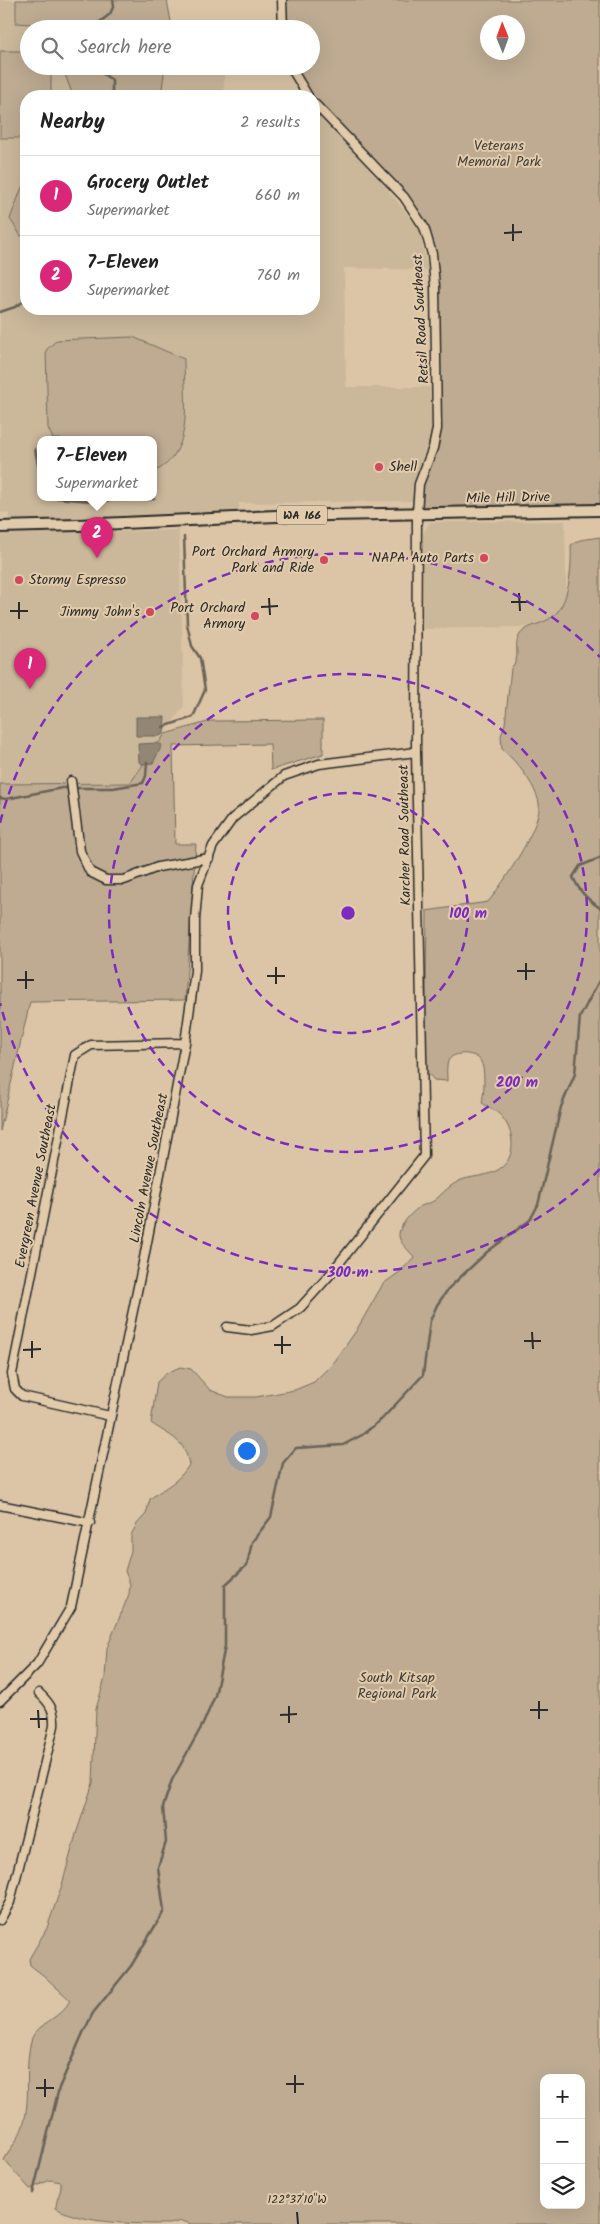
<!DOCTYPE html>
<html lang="en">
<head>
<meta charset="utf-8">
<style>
	:root { --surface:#fff; --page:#f2f2f2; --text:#222; --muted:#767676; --line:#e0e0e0; --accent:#db2777 }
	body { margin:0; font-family:Kalam,sans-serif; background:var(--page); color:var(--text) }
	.controls { position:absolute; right:15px; bottom:15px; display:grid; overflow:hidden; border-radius:10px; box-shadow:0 5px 20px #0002 }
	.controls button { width:45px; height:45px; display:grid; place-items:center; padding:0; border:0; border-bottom:1px solid var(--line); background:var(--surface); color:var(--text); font:25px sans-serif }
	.compass { position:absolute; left:480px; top:15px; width:45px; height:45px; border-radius:50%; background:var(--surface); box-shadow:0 5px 20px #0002; rotate:359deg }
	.you { position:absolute; left:246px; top:1450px; width:18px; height:18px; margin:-12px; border:4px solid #fff; border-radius:50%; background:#1a73e8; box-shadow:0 0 0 8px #1a73e833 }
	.badge { display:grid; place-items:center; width:32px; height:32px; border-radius:50%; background:var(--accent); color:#fff; font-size:16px; font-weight:700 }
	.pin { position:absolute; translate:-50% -41px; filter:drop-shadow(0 1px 2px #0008) }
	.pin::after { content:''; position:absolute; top:26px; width:18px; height:15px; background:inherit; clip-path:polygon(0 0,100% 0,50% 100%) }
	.popup { position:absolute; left:37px; top:436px; width:120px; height:65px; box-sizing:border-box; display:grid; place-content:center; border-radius:10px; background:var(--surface); filter:drop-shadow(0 1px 4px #0005); font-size:16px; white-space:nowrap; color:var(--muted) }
	.popup b { font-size:19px; color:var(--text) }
	.popup::after { content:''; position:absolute; left:50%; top:100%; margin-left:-10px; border:10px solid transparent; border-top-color:var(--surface) }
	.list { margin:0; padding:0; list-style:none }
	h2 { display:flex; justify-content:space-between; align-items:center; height:65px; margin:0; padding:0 20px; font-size:21px }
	h2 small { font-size:16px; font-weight:400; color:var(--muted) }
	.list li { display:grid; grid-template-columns:32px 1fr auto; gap:15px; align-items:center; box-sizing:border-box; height:80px; padding:0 20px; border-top:1px solid var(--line) }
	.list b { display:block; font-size:19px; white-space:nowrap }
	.list p { margin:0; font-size:16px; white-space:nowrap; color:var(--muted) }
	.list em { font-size:16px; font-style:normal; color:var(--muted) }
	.icon { flex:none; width:28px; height:28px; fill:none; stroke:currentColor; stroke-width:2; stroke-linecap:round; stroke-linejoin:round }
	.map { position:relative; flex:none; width:600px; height:2224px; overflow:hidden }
	.search { position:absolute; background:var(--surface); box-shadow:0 5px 20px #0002; left:20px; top:20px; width:300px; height:55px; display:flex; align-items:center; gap:12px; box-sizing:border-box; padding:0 18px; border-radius:28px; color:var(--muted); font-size:19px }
	.panel { position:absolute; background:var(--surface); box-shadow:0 5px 20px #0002; left:20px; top:90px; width:300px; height:225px; border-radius:20px }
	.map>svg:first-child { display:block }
	.built { fill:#cbb89b; fill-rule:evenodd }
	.green { fill:#beab92; stroke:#746b5e; fill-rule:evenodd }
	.water { fill:#938674; stroke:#696257 }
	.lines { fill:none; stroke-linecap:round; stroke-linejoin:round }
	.stream { stroke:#696257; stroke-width:2.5 }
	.minor-casing { stroke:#2b2b2b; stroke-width:11 }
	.major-casing { stroke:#2b2b2b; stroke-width:14 }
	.minor { stroke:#e2cbab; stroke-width:8 }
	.major { stroke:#e2cbab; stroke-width:10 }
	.ticks { fill:none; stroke:#2b2b2b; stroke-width:2 }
	.ring { fill:none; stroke:#7b2cbf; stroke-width:2.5; stroke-dasharray:9 6 }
	.poi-dot { fill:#d1495b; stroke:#e2cbab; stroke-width:2 }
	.labels { text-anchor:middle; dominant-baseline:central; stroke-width:4; stroke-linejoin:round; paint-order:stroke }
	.shield { fill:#e2cbab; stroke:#625b51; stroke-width:1 }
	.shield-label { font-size:12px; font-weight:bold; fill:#2b2b2b }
	.park-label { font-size:14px; fill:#413e3a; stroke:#e2cbab }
	.street-label { font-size:14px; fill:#2b2b2b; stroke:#e2cbab }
	.poi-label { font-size:14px; fill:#2b2b2b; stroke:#e2cbab; text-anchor:end }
	.ticks-label { font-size:12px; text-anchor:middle; fill:#2b2b2b; stroke:#e2cbab; stroke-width:4; stroke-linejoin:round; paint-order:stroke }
	.centre { fill:#7b2cbf; stroke:#e2cbab; stroke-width:2.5 }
	.ring-label { font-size:15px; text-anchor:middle; font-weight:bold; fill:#7b2cbf; stroke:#e2cbab; stroke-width:4; stroke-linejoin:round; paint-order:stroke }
</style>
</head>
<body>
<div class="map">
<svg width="600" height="2224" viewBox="0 0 600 2224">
	<rect width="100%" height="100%" fill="#dbc5a6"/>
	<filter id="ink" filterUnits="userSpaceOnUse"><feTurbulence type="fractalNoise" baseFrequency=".02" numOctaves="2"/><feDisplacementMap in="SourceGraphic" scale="10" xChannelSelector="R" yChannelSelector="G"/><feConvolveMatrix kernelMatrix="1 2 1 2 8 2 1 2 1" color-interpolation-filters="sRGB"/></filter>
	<g filter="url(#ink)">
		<path class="built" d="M 0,0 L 78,0 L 78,27 L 283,27 L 283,29 L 29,29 L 29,66 L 224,66 L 224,96 L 26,96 L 26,309 L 314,309 L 314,105 L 384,185 L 419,229 L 428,270 L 344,268 L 346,387 L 430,387 L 432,433 L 413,501 L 239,503 L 239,517 L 9,527 L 9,513 L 0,512 ZM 41,439 L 153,439 L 153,497 L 41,497 Z
			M 565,521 L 567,626 L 423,629 L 423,534 L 430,522 Z
			M 179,530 L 184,706 L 130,783 L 0,784 L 0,534 Z"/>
		<path class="green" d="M 16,0 L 167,0 L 172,27 L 172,29 L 49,29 L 47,25 L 16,23 Z
			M 282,0 L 600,0 L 600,510 L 417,513 L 417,497 L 436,439 L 434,269 L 419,217 L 314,103 L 314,96 L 308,96 L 290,66 L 311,66 L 311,29 L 283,29 ZM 488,22 L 518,22 L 518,52 L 488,52 Z
			M 0,51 L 29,51 L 29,66 L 51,66 L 51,96 L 26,96 L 26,138 L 0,138 Z
			M 62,66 L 165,66 L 161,96 L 73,96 Z
			M 26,182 L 26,237 L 21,236 L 10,219 L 22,187 Z
			M 133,337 L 184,359 C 184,397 196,454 153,472 L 153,439 L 53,439 L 48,428 L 46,350 L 57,340 Z
			M 600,537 L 600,2224 L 191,2224 L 182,2221 L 170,2224 C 136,2224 83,2224 56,2208 C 56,2198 62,2192 61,2182 L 50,2180 L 30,2189 L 4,2160 C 10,2149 19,2138 23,2126 C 32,2097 23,2066 32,2038 C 37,2024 63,2017 70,2000 L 43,1975 L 30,1965 L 29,1959 L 47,1928 L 62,1885 L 76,1834 L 93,1783 L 96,1709 L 105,1678 L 107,1648 L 129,1594 L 130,1584 L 125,1571 L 131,1551 L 131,1535 L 137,1524 L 146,1514 L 150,1499 C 166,1486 178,1483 189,1465 C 185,1439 171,1437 151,1423 L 157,1382 L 167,1373 L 180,1367 L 191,1369 L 210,1390 L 228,1397 L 256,1397 L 295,1390 L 314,1382 L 335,1361 L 356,1331 L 383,1284 L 401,1271 L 414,1257 C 410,1251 400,1244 399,1236 C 398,1226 413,1211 421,1206 C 426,1204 431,1203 435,1200 C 443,1193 449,1186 459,1181 C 470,1176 484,1177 496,1171 C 517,1161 516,1132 501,1116 C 497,1111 488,1107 482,1103 C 484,1093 486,1068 480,1060 C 474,1052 453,1051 448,1061 C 446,1066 447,1075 447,1081 L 434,1080 L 427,1072 L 425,1061 L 427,912 L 426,911 L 488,902 C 502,885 543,824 539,803 C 535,784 516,761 502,749 L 501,736 L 505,724 L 511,668 C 522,657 513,648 519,636 C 524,626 540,625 549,619 C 570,608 572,566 571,545 L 580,540 ZM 544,2078 L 581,2078 L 581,2205 L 544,2205 Z
			M 323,720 L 323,754 L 271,770 L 270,744 L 173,746 L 175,844 L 196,844 L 185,1000 L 30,1002 L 0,1131 L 0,784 L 130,783 L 165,734 L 211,721 Z"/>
		<path class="water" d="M 136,717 L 165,717 L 164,733 L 160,736 L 136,736 Z
			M 157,743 L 162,745 L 153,763 L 141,764 L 139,762 L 138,744 Z"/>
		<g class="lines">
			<path class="stream" d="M 91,29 L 110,14 L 114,5 L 113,0
				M 101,66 L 103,74 L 112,80 L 112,96
				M 23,272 L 26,273
				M 0,312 L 15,307 L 26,300
				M 35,449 L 41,480
				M 46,497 L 91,501 L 154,499
				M 163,727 L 193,717 L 205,690 L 200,658 L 192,646 L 187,624 L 184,537
				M 0,798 L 6,799 L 62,788 L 113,788 L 143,783 L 146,776 L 147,762
				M 600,858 L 580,866 L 573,877 C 579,891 587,899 600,908
				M 33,2193 L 59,2088 L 83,2033 L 93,2013 L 131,1966 L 164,1911 L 158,1867 L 166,1842 L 163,1807 L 172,1780 L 203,1724 L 215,1696 L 225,1646 L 225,1585 L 247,1565 L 252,1542 L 271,1517 L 283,1463 L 296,1448 L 343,1445 L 362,1435 L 382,1419 L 423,1375 L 430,1321 L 437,1305 L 449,1288 L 487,1252 L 530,1220 L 538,1205 L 561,1107 L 575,1074 L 580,1017 L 600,979"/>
			<defs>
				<path id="minor" d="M 282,0 L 283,29
					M 290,66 L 308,96
					M 71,781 L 80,851 L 90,872 L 106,880 L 124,880 L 158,867 L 209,858
					M 227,1327 L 251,1330 L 273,1326 L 300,1308 L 328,1277 L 424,1156 L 416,752 L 417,513 L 419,484 L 433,448 L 437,429 L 435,286 L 432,254 L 424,227 L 404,197 L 314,103
					M 110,1416 L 22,1396 L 15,1389 L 12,1374 L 75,1055 L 91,1045 L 185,1043
					M 0,1505 L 90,1523
					M 0,1701 L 37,1664 L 71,1607 L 144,1258 L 185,1043 L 195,971 L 195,920 L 198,885 L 213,846 L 233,818 L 284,776 L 319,764 L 416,752
					M 0,1920 L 10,1902 L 54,1726 C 55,1711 50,1703 39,1693"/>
				<path id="major" d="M 0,527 L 78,525 L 276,516 L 600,510"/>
			</defs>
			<use href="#minor" class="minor-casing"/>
			<use href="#major" class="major-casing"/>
			<use href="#minor" class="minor"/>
			<use href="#major" class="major"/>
		</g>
	</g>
	<path class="ticks" d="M 513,224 L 513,241M 504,233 L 522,232M 519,593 L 520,611M 269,598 L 270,615M 19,602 L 19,619M 511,602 L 528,602M 261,607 L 278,606M 10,611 L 28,611M 526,963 L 526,980M 276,967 L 276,984M 26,971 L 26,989M 517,971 L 535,971M 267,976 L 285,976M 17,980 L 34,980M 532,1332 L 533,1349M 282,1336 L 282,1354M 32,1341 L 32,1358M 524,1341 L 541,1341M 274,1345 L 291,1345M 23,1350 L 41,1349M 539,1701 L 539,1719M 289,1706 L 289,1723M 38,1710 L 39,1728M 530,1710 L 548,1710M 280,1715 L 297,1714M 30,1719 L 47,1719M 295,2075 L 295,2093M 45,2079 L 45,2097M 286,2084 L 304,2084M 36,2088 L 54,2088M 297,2212 L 298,2224"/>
	<g class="ring">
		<circle cx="348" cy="913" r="120"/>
		<circle cx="348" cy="913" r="239"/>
		<path d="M600 1169A359 359 0 0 1 0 1003M0 823A359 359 0 0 1 600 657"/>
	</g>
	<g class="poi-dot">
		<circle cx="379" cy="467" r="5"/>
		<circle cx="484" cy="558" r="5"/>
		<circle cx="324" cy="560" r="5"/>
		<circle cx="19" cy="580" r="5"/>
		<circle cx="150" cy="612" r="5"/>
		<circle cx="255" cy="616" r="5"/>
	</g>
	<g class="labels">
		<rect class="shield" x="277" y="505.5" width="50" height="19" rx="4"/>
		<g class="shield-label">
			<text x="302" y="515">WA 166</text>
		</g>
		<g class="park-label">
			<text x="499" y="146">Veterans<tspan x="499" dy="16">Memorial Park</tspan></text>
			<text x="397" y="1678">South Kitsap<tspan x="397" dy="16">Regional Park</tspan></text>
		</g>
		<g class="street-label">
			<text transform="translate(421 319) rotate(-93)">Retsil Road Southeast</text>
			<text transform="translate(508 498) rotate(-1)">Mile Hill Drive</text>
			<text transform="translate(405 835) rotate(-91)">Karcher Road Southeast</text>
			<text transform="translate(149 1168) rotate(-79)">Lincoln Avenue Southeast</text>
			<text transform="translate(36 1186) rotate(-79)">Evergreen Avenue Southeast</text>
		</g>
		<g class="poi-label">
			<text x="389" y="467" text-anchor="start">Shell</text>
			<text x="314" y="552">Port Orchard Armory<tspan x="314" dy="16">Park and Ride</tspan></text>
			<text x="474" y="558">NAPA Auto Parts</text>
			<text x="29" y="580" text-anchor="start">Stormy Espresso</text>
			<text x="245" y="608">Port Orchard<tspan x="245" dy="16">Armory</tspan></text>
			<text x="140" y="612">Jimmy John's</text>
		</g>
	</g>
	<g class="ticks-label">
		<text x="297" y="2203">122°37'10"W</text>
	</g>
	<circle cx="348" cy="913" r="8" class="centre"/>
	<g class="ring-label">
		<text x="468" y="918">100 m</text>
		<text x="517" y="1087">200 m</text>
		<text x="348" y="1277">300 m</text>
	</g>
</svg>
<div class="controls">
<button>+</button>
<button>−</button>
<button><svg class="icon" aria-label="layers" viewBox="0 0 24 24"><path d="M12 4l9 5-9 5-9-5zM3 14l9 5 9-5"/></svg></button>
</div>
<svg class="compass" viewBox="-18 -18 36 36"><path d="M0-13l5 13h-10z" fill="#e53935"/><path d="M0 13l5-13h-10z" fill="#767676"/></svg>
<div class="you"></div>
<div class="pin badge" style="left:30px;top:689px">1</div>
<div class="pin badge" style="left:97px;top:558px">2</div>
<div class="popup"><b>7-Eleven</b>Supermarket</div>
<div class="search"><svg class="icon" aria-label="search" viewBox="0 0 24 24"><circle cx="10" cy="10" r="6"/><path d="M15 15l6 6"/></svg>Search here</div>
<section class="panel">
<h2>Nearby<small>2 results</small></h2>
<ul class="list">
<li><span class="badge">1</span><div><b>Grocery Outlet</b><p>Supermarket</p></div><em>660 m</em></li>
<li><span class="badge">2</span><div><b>7-Eleven</b><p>Supermarket</p></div><em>760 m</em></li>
</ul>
</section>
</div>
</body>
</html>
